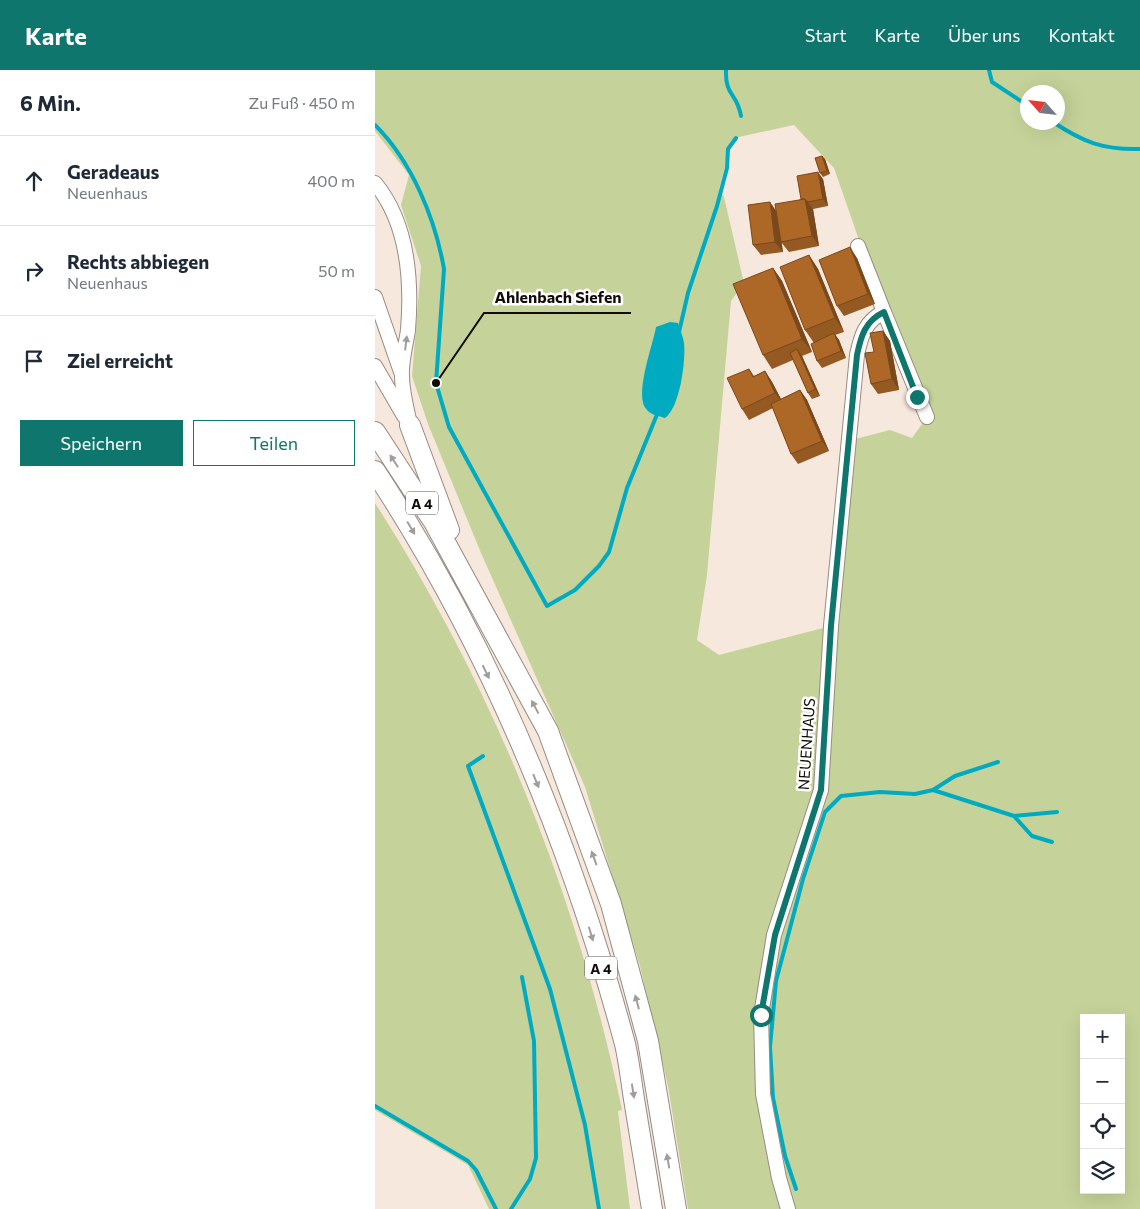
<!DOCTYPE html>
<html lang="de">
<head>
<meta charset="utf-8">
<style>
	:root { --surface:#fff; --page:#f2f2f3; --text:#1f2937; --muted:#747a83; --line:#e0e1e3; --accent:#0f766e }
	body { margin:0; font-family:Commissioner,sans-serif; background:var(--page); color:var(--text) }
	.controls { position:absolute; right:15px; bottom:15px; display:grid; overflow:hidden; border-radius:0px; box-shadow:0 5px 20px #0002 }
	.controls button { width:45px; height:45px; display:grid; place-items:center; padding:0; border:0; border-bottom:1px solid var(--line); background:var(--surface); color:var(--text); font:25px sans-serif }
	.compass { position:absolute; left:645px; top:15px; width:45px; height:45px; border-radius:50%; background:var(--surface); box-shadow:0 5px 20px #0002; rotate:297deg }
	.stop { position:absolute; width:15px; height:15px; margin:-11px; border:4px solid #0f766e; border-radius:50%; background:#fff }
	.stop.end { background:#0f766e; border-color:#fff; box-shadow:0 1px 5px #0008 }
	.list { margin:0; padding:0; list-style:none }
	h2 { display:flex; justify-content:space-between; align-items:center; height:65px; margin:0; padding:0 20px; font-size:21px }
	h2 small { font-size:16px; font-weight:400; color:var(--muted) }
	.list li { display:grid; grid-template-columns:32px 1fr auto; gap:15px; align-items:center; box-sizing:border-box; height:90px; padding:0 20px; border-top:1px solid var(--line) }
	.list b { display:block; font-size:19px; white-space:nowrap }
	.list p { margin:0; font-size:16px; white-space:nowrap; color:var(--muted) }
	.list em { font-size:16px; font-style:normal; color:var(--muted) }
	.actions { display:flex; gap:10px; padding:15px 20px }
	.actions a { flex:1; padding:11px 0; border:1px solid var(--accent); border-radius:0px; text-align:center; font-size:18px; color:var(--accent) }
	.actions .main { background:var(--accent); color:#fff }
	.icon { flex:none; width:28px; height:28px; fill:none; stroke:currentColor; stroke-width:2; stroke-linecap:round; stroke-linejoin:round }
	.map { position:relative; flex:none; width:765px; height:1139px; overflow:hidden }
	header { display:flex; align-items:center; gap:30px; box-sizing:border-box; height:70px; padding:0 25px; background:var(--accent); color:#fff }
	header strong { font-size:24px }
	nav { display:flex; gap:28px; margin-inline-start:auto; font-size:18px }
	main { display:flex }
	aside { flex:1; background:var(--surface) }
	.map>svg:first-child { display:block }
	.green { fill:#c5d39a; fill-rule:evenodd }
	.water { fill:#00aac1 }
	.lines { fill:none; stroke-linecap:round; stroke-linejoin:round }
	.stream { stroke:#00aac1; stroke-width:4 }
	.minor-casing { stroke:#988b81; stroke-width:16 }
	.highway-casing { stroke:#988b81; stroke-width:22 }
	.minor { stroke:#fff; stroke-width:14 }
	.highway { stroke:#fff; stroke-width:20 }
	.wall { fill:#955922 }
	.shaded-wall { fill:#79481b }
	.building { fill:#ad6727; stroke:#79481b }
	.oneway { fill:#a09e9c }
	.route { stroke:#0f766e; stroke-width:6 }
	.labels { text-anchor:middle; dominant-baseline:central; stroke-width:5; stroke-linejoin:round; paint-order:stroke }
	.shield { fill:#fff; stroke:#585552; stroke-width:1 }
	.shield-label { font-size:14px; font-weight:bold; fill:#110c08 }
	.street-label { font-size:15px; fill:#110c08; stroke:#fff }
	.leader { fill:none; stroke:#110c08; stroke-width:2 }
	.callout-dot { fill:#110c08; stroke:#fff; stroke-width:2 }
	.callout-label { font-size:16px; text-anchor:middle; font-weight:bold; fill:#110c08; stroke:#fff; stroke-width:5; stroke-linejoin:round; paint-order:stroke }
</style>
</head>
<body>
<header>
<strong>Karte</strong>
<nav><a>Start</a><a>Karte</a><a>Über uns</a><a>Kontakt</a></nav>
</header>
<main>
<aside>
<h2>6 Min.<small>Zu Fuß · 450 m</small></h2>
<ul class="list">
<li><svg class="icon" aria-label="ahead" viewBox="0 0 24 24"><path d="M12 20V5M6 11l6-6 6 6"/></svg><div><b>Geradeaus</b><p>Neuenhaus</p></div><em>400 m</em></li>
<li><svg class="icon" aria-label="right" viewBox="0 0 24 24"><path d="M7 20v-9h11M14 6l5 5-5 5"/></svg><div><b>Rechts abbiegen</b><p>Neuenhaus</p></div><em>50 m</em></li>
<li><svg class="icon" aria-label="arrive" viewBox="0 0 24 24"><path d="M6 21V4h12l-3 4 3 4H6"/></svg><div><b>Ziel erreicht</b></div></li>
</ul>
<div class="actions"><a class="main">Speichern</a><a>Teilen</a></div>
</aside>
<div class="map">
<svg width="765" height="1139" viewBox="0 0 765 1139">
	<rect width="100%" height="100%" fill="#f7e8dd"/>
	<path class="green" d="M 0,0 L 765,0 L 765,1139 L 313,1139 L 293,1016 L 265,896 L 210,717 L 106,483 L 53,354 L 37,306 L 46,196 L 26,135 L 34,105 L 0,61 ZM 652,22 L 682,22 L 682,52 L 652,52 ZM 419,55 L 459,98 L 509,242 L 552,347 L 537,368 L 515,360 L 473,371 L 456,556 L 344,585 L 322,570 L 332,505 L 356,231 L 369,213 L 349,127 L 344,119 L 355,78 L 364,67 ZM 709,948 L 746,948 L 746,1120 L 709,1120 Z
		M 0,433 C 119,618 202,824 247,1040 L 243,1041 L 255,1139 L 114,1139 L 93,1095 L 0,1040 Z"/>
	<path class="water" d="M 295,252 L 303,253 C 305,260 308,266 309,273 C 311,290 305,338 290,348 C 284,346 276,345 272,340 C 258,327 278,275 281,257 Z"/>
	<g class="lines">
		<path class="stream" d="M 351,0 C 350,27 362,22 366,46
			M 614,0 L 617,12 L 652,35
			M 678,52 C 708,72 728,80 765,79
			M 0,55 C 37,92 60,148 69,199 L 61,313 L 74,357 L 172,536 L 200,520 L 224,496 L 234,482 L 252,418 L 283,342
			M 304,262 L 313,223 L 342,136 L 352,98 L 353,79 L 361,68
			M 108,686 L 93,696 L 175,919 L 210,1055 L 224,1139
			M 558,720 L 580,706 L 623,692
			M 639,746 L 682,742
			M 0,1036 L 93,1091 L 101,1100 L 121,1139
			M 421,1119 L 410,1086 L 398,1028 L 395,977 L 401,911 L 428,809 L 450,742 L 466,726 L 505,722 L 540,724 L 558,720 L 639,746 L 657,766 L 677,772
			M 136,1139 L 155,1109 L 161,1088 L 159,971 L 147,907"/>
		<defs>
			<path id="minor" d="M 0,113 C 33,153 37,211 33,260 C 31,275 26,291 27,306 C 27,322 32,339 35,355
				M 0,227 L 26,302
				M 509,242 L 552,347
				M 0,296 L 29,346
				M 413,1139 L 404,1108 L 388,1024 L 386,945 L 399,865 L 446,720 L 456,556 L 482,285 C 486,266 490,251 509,242 L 483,176"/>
			<path id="highway" d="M 35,355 L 74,460
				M 0,362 L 59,452 L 173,661 L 236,834 L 273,971 L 301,1139
				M 0,401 C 114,575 196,773 250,974 C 254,991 256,1010 259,1029 C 265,1065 271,1102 277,1139"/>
		</defs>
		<use href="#minor" class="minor-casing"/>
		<use href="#highway" class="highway-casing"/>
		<use href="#minor" class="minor"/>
		<use href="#highway" class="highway"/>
	</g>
	<path class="wall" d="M 447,86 L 450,89 L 455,104 L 448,107 L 445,103 Z
		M 448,109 L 453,136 L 438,139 L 444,176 L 414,182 L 406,172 L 405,164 L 408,182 L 386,185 L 378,175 L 401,140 L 426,129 Z
		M 434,185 L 443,199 L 469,262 L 460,265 L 464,270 L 471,288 L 447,298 L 442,291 L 439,273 L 430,260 Z
		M 482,188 L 500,234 L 469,246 L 462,236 Z
		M 398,198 L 407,211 L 437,282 L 427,286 L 445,326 L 437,329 L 433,323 L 418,290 L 397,299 L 388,285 Z
		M 508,261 L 515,271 L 524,320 L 503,324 L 496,314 L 499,282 Z
		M 374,299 L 379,306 L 390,301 L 397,312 L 406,329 L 425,320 L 432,330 L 454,381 L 423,394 L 416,384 L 398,338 L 374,350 L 367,339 Z"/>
	<path class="shaded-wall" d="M 447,86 L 450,89 L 455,104 L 452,101 Z
		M 443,102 L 448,109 L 453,136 L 448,129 Z
		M 430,129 L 438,139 L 444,176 L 437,166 Z
		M 395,132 L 402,142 L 408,182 L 400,172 Z
		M 475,177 L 482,188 L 500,234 L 493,224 Z
		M 434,185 L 443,199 L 469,262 L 460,248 Z
		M 398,198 L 407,211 L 437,282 L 427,269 Z
		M 508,261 L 515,271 L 524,320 L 517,309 Z
		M 459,263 L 464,270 L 471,288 L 466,281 Z
		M 422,279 L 427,286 L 445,326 L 440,319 Z
		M 390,301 L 397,312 L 408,333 L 400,323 Z
		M 425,320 L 432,330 L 454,381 L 447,371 Z"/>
	<path class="building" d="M 447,86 L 452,101 L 445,103 L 440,88 Z
		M 443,102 L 448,129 L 433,132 L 430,129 L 426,129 L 422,106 Z
		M 430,129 L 437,166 L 406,172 L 400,134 Z
		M 395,132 L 400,172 L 378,175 L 373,135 Z
		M 475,177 L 493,224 L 462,236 L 444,190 Z
		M 434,185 L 460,248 L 430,260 L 405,197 Z
		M 398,198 L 427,269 L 388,285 L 358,214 Z
		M 508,261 L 517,309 L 496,314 L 490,283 L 499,282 L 495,263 Z
		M 459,263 L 466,281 L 442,291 L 436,274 Z
		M 422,279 L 440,319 L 433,323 L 415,283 Z
		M 374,299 L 378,307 L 390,301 L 400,323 L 367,339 L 352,308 Z
		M 425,320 L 447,371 L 416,384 L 396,334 Z"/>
	<defs><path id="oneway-solid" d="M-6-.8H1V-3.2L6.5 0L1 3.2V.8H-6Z" transform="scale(1.25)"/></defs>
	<g class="oneway">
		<use href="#oneway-solid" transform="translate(31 273) rotate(-83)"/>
		<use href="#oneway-solid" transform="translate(19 391) rotate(-123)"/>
		<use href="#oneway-solid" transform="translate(36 458) rotate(59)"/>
		<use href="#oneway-solid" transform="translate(111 602) rotate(64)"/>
		<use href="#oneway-solid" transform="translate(160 637) rotate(-118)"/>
		<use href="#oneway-solid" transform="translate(161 711) rotate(68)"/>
		<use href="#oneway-solid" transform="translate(219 788) rotate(-110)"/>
		<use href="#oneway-solid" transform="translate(216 864) rotate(73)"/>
		<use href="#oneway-solid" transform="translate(262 932) rotate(-105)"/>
		<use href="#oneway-solid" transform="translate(258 1021) rotate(81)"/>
		<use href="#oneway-solid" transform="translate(293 1091) rotate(-100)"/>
	</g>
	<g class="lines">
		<path class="route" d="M 386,945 L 400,865 L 446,720 L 456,556 L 482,285 C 486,266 490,251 509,242 L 542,327"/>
	</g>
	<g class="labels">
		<g class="shield">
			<rect x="31" y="421.5" width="32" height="23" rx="4"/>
			<rect x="210" y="886.5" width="32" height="23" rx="4"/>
		</g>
		<g class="shield-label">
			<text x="47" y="433">A 4</text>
			<text x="226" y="898">A 4</text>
		</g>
		<g class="street-label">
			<text transform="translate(431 674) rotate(-86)">NEUENHAUS</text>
		</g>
	</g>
	<path class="leader" d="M61 313L109 243H256"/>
	<circle class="callout-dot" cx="61" cy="313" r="5"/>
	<g class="callout-label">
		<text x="183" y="233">Ahlenbach Siefen</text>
	</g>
</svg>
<div class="controls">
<button>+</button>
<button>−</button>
<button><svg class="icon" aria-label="locate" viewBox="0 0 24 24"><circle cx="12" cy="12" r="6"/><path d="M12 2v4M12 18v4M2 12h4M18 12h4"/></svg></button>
<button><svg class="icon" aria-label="layers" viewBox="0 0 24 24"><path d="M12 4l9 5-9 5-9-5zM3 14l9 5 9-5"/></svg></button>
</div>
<svg class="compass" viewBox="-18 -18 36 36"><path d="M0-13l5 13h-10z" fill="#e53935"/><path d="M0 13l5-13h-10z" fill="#747a83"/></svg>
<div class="stop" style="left:386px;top:945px"></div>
<div class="stop end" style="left:542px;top:327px"></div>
</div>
</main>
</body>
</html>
